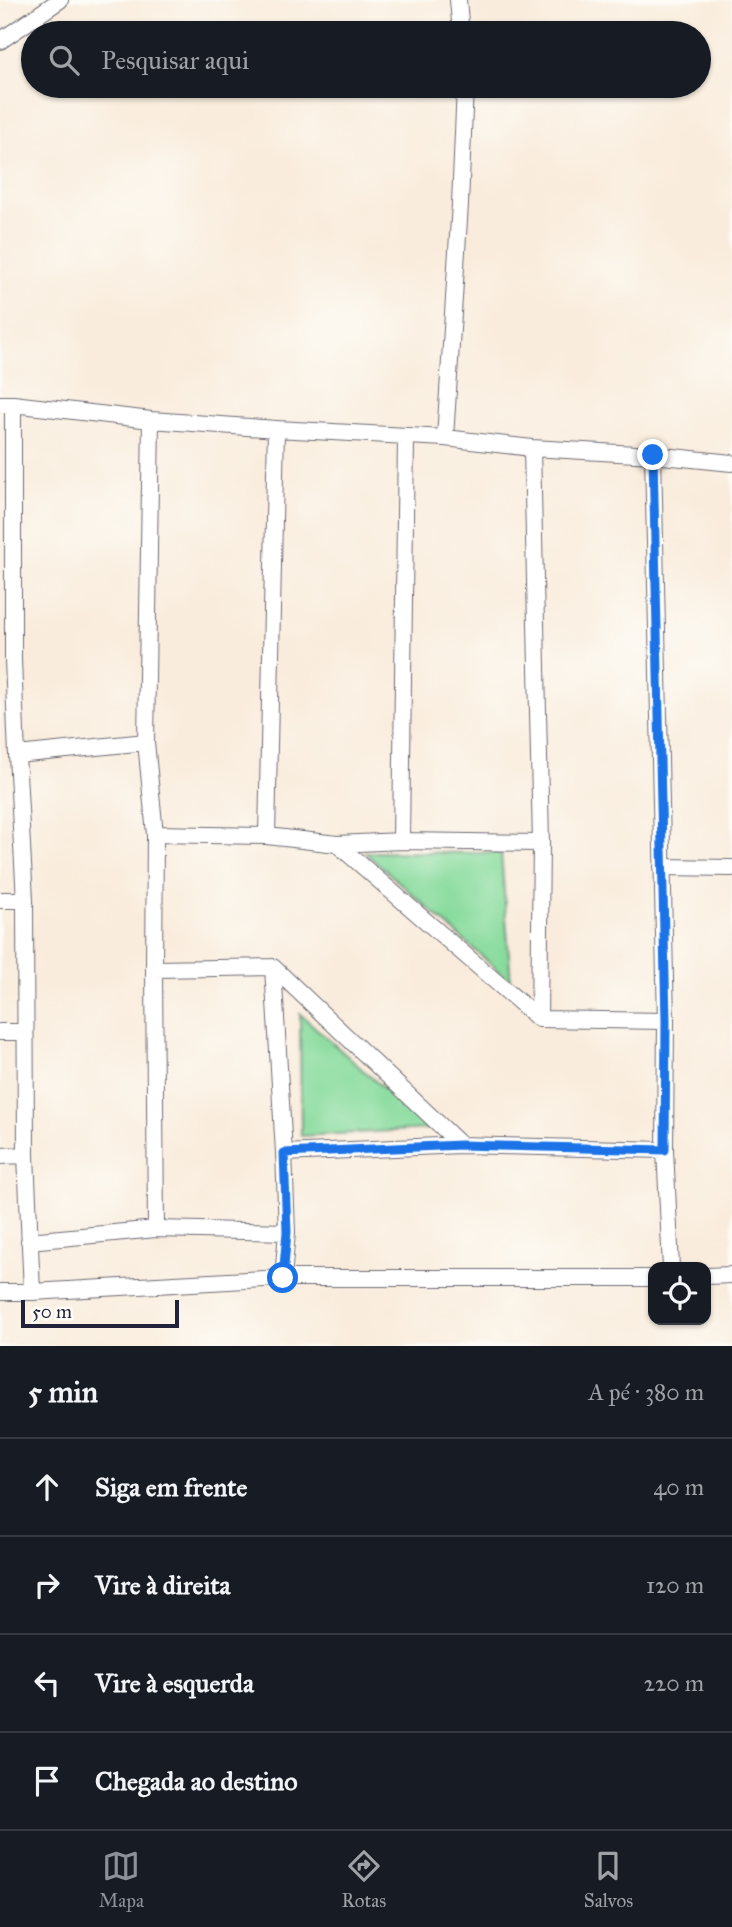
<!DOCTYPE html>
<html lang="pt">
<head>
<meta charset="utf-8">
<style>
	:root { --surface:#171b24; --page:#242831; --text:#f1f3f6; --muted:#9ea1a6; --line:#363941; --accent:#8c9099 }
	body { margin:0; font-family:"IM FELL Great Primer",serif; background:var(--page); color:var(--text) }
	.controls { position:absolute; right:21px; bottom:21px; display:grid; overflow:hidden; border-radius:14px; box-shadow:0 2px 5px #0004 }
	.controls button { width:63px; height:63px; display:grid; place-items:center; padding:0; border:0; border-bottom:2px solid var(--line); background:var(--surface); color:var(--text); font:35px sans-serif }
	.scale { position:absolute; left:21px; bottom:18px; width:158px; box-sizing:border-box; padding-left:7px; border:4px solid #22223b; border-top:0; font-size:19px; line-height:24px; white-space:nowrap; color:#22223b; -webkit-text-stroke:5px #fdfcf7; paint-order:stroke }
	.stop { position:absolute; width:21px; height:21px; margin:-16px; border:5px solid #1a73e8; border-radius:50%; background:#fff }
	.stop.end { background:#1a73e8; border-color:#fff; box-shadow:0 2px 7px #0008 }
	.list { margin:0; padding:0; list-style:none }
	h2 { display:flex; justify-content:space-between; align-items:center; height:91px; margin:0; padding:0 28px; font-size:30px }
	h2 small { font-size:23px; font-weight:400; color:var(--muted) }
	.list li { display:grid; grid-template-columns:46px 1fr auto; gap:21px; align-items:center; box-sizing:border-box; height:98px; padding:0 28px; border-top:2px solid var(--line) }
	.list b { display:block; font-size:26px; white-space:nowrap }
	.list em { font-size:23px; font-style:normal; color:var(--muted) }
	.icon { flex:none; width:38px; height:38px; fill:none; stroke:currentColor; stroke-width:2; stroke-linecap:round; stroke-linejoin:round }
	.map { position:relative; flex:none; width:732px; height:1346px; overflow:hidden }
	.search { position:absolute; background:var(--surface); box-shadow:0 2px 5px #0004; left:21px; right:21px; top:21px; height:77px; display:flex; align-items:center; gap:18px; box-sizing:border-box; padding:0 24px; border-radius:38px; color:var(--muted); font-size:26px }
	.sheet { height:483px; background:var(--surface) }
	nav { display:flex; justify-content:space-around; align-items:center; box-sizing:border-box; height:98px; border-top:2px solid var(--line); background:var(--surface); font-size:19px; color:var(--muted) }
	nav a { display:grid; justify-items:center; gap:4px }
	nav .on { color:var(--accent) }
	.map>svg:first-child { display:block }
	.green { fill:#88db9d; stroke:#557e6c; stroke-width:2 }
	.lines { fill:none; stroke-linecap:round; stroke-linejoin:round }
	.street-casing { stroke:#6d6973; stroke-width:18 }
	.street { stroke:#fff; stroke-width:16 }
	.route { stroke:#1a73e8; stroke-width:9 }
</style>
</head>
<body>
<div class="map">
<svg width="732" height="1346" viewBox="0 0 732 1346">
	<rect width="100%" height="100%" fill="#fdfcf7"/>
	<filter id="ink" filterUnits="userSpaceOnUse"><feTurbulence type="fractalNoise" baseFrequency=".0143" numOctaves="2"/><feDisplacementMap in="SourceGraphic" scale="14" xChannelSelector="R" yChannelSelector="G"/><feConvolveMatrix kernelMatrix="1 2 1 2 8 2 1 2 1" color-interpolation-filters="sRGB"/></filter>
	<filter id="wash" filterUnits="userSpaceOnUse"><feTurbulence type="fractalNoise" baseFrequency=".00686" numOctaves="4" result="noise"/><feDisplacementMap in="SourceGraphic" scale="28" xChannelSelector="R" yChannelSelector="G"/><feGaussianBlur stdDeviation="1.57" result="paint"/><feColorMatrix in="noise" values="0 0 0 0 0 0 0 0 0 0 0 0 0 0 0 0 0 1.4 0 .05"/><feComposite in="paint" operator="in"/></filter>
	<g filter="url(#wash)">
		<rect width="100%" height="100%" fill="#f9ecdc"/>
		<path class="green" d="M 365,852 L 501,853 L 511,982 Z
			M 300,1014 L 429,1129 L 301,1136 Z"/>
	</g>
	<g filter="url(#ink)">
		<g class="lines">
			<defs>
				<path id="street" d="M 458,0 L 461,33
					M 0,41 L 60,0
					M 0,404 L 13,404 L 151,420 L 276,429 L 445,438 L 532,448 L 653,455 L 732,463
					M 13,404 L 13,660 L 17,755 L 25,900 L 26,1155 L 32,1292
					M 151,420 L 146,742 L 155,834 L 154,969 L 156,1229
					M 445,438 L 460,204 L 465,86
					M 532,448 L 541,843 L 539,1019
					M 653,455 L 666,1021 L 665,1150 L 671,1267
					M 17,755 L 146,742
					M 155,834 L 267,836 L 337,844 L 401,841 L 541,843
					M 267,836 L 276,429
					M 401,841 L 406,437
					M 337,844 L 539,1019 L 666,1021
					M 662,867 L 732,868
					M 0,900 L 25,900
					M 273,967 L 284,1153 L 461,1145 L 665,1150
					M 154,969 L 273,967 L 461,1145
					M 0,1032 L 25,1032
					M 0,1156 L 26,1155
					M 29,1241 L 156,1229 L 287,1232
					M 706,1276 L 732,1275
					M 283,1278 L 287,1232 L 284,1153
					M 0,1292 L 32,1292 L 283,1278 L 653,1278"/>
			</defs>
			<use href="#street" class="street-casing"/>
			<use href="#street" class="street"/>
		</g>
	</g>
	<g class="lines" filter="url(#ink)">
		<path class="route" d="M 283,1278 L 287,1232 L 284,1153 L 461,1145 L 665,1150 L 666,1021 L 653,455"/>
	</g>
</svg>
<div class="controls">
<button><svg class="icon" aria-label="locate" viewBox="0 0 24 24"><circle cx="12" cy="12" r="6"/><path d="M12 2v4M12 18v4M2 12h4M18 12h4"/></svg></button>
</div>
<div class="scale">50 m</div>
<div class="stop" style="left:283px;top:1278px"></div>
<div class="stop end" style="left:653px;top:455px"></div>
<div class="search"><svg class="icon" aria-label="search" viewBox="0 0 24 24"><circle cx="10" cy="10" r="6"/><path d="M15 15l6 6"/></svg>Pesquisar aqui</div>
</div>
<section class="sheet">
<h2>5 min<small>A pé · 380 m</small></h2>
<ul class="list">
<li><svg class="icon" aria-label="ahead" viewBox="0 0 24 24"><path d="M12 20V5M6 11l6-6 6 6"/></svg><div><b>Siga em frente</b></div><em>40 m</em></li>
<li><svg class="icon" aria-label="right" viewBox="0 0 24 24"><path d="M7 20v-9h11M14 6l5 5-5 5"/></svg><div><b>Vire à direita</b></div><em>120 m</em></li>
<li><svg class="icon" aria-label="left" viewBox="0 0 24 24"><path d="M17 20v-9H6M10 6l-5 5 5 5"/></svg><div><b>Vire à esquerda</b></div><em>220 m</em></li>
<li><svg class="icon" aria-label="arrive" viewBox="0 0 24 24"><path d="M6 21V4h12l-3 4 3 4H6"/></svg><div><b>Chegada ao destino</b></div></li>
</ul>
</section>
<nav>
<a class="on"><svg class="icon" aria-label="map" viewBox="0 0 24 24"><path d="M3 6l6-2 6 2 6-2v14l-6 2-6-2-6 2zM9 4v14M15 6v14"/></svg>Mapa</a>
<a><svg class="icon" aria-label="directions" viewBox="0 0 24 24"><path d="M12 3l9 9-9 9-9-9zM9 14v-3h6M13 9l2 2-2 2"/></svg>Rotas</a>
<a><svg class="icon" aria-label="saved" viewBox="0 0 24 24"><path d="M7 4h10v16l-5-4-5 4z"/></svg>Salvos</a>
</nav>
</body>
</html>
